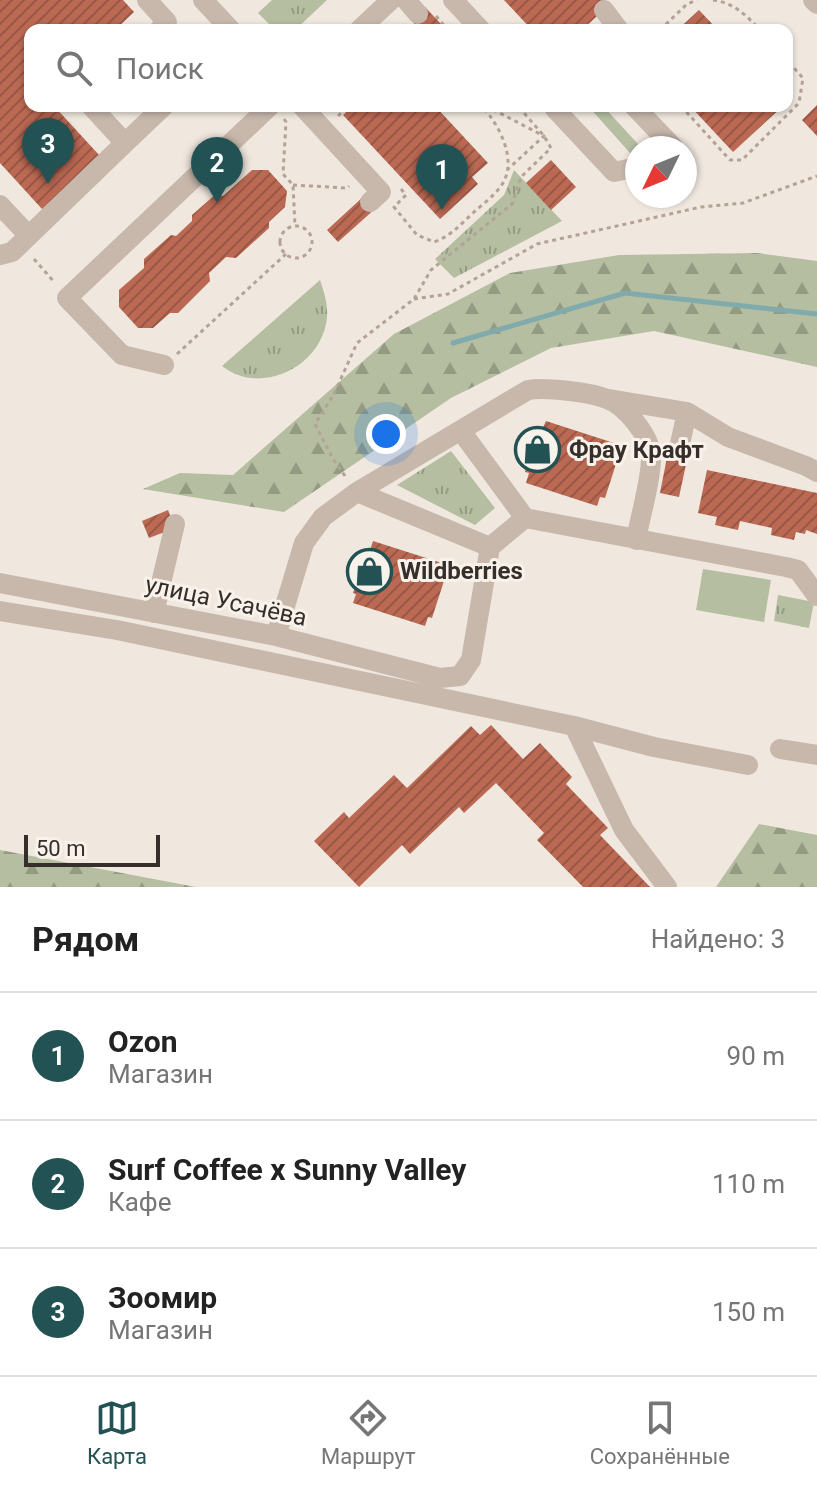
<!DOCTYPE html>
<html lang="ru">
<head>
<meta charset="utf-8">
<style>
	:root { --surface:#fff; --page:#f6f6f6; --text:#222; --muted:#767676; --line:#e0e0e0; --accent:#235254 }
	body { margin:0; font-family:Roboto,sans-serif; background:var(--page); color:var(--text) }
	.compass { position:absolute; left:625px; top:136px; width:72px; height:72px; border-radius:50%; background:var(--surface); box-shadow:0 2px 6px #0004; rotate:227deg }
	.scale { position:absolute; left:24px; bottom:20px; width:136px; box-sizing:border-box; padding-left:8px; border:4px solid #362e2a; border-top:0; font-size:22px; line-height:28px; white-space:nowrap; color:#362e2a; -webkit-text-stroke:6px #f8f2eb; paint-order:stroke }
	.you { position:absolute; left:386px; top:434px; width:28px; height:28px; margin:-20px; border:6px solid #fff; border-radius:50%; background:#1a73e8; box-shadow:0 0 0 12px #1a73e833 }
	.badge { display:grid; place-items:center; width:52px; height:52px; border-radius:50%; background:var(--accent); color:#fff; font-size:26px; font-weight:700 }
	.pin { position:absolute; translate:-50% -66px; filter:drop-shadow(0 2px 4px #0008) }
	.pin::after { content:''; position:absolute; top:42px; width:28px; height:24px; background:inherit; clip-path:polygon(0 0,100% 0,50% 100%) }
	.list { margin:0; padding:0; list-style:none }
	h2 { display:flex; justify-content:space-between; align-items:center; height:104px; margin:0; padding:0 32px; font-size:34px }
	h2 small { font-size:26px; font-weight:400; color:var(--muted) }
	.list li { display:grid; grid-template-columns:52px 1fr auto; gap:24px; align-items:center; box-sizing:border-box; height:128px; padding:0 32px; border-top:2px solid var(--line) }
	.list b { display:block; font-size:30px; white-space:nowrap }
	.list p { margin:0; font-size:26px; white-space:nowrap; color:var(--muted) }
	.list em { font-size:26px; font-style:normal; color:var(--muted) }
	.icon { flex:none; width:44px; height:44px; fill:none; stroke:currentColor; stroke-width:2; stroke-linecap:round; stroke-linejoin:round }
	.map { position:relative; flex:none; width:817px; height:887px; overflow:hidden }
	.search { position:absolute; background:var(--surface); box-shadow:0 2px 6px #0004; left:24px; right:24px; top:24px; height:88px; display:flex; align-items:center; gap:20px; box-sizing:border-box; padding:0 28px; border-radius:16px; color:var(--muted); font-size:30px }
	.sheet { height:488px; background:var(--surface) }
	nav { display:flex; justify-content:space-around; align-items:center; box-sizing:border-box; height:112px; border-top:2px solid var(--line); background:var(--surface); font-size:22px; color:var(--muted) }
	nav a { display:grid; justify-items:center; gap:4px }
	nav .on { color:var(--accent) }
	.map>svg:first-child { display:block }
	.green { fill:#b5bea0 }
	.forest { fill:url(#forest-firs) }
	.park { fill:url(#park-tufts) }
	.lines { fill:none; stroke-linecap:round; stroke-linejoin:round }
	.stream { stroke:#80aaab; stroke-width:5 }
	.building { fill:url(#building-hatch) }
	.path { stroke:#b3a296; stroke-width:3; stroke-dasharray:4 4; stroke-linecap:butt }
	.minor { stroke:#c8b8ac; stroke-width:20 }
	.labels { text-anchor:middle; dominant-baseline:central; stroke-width:6; stroke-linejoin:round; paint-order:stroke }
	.poi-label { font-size:24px; font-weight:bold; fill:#362e2a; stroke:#f8f2eb; text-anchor:start }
	.street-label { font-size:24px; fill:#362e2a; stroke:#f8f2eb }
</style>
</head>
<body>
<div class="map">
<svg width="817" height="887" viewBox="0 0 817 887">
	<defs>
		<pattern id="forest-firs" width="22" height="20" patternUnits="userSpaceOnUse" patternTransform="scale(2)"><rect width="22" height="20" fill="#b5bea0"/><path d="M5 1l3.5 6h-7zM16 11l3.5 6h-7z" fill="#949b83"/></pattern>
		<pattern id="park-tufts" width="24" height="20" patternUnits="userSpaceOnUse" patternTransform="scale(2)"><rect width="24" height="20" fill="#b5bea0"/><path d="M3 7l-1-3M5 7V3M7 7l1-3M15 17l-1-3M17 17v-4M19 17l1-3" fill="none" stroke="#949b83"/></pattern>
		<pattern id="building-hatch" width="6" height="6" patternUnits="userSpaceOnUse" patternTransform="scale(2)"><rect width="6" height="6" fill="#bb6953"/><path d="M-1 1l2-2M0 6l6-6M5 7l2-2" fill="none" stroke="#995745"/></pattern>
	</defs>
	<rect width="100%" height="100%" fill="#f0e8df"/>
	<path class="green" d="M 603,106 L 638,144 L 636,152 L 630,153 L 589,107 Z
		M 703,569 L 771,580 L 764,622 L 696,610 Z"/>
	<path class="forest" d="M 757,253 L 817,261 L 817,367 L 654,331 L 551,348 L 451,398 L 284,512 L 143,489 L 180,473 L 233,475 L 394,334 L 510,273 L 619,255 Z
		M 759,824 L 817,835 L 817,887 L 716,887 Z
		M 0,850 L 196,887 L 0,887 Z"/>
	<path class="park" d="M 272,0 L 327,0 L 295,30 L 275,30 L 258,13 Z
		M 514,170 L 562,221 L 454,278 L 435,259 L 504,195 Z
		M 320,280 C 324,292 328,304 327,317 C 323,366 261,397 222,366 Z
		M 451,451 L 495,508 L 475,525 L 397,485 Z
		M 778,595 L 814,602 L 809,628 L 774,621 Z"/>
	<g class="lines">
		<path class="stream" d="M 453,343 L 625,293 L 817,314"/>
	</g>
	<path class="building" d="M 0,0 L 123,0 L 134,12 L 115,30 L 30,30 L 30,106 L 54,106 L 100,156 L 42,209 L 0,163 Z
		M 504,0 L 604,0 L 609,5 L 582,30 L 532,30 Z
		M 425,7 L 442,25 L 436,30 L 420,30 L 411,20 Z
		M 699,10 L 718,30 L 677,30 L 686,22 Z
		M 817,105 L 817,136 L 802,120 Z
		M 353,106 L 435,106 L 488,163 L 472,177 L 478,184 L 440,219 L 343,115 Z
		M 690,106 L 783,106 L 733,152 Z
		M 551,160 L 576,187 L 551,210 L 526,183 Z
		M 252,170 L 268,170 L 287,191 L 285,207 L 269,222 L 269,228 L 236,258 L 226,257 L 209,273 L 210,281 L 178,313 L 170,313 L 153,328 L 138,328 L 119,307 L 119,290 L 144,268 L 144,259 L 171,235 L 176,236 L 192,221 L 192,215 L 216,194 L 223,196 Z
		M 364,196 L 376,208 L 338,242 L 327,230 Z
		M 546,421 L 617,444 L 612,459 L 617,461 L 605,498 L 600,497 L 597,506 L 526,483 L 529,473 L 525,472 L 532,451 Z
		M 670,442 L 690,446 L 679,497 L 660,493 Z
		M 707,470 L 817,493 L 817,534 L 806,530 L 805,534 L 796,532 L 794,540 L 771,535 L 772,528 L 740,521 L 738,530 L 715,525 L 717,517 L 698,513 Z
		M 168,510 L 175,528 L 149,538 L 142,521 Z
		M 373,541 L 445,564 L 440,580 L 444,581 L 432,618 L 428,617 L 425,626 L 353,603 L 356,594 L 353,593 L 365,555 L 368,556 Z
		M 491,725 L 523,759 L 540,743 L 572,777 L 566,784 L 608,828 L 600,835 L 650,887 L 583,887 L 537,840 L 544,833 L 496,783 L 464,813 L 459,807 L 410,854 L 402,845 L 359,887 L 314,841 L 344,812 L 349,818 L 394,775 L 407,788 L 471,726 L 480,735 Z"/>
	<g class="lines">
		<path class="path" d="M 713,0 C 734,3 746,15 760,30
			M 436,16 L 448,30
			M 660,30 L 687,4 L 697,0
			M 486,106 L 544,136 L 508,169
			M 681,106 L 730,160 L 742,160 L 799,103 L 803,78 L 787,60
			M 338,116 L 349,106
			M 284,119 L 286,122 L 283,174 L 293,185 L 295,226
			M 0,164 L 0,163
			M 293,185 L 347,188 L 349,186
			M 401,189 L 406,195 L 394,207 L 417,235 L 434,242 C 451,236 461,224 474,212 C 483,204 494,196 501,186 C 519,161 499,125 482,106
			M280 242a16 16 0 1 1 32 0a16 16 0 1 1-32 0Z
			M 34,259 L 55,283
			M 414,299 L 448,294 L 537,244 L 701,207 L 743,203 L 817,176
			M 177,354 L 286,254
			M 345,476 L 333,459 L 315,424 L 334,394 L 357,343 L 414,299 L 431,270 L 512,204 L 521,177 L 551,148 L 544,136 L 518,106"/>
		<path class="minor" d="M 147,0 L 167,22 L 159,30
			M 203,0 L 231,30
			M 406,0 L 418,14
			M 453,0 L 481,30
			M 813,0 L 817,4
			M 604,10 L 619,30
			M 359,30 L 391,0
			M 302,106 L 381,192 L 370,202
			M 634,106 L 674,148
			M 555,109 L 614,172 L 637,167
			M 125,143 L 164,106
			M 0,205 L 29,236
			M 0,255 L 12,252 L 125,143 L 91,106
			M 164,365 L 122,355 L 67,298 L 270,106
			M 609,399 L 687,412 L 728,437 L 806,466 L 817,472
			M 461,431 L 525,518 L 786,567 L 798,570 L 817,596
			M 680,444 L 687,412
			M 490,547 L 525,518
			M 0,583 L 276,636 L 440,678 L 460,676 L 471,660 L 490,547 L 357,492
			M 0,611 L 117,630 L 574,726 L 624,830 L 667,887
			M 154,613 L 175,524
			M 276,636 L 304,543 L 323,517 L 357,492 L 528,390 C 545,387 590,392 607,399 C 625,405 650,436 651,455 C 652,477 640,517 636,540
			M 574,726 L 654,747 L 748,765
			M 780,749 L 817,755"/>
	</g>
	<defs>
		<symbol id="shop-ring" viewBox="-11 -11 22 22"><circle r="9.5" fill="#f8f2eb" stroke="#235254" stroke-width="1.5"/><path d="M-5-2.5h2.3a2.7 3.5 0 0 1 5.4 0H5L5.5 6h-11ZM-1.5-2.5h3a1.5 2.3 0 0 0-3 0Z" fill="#235254"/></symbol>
	</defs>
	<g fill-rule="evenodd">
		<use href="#shop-ring" x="512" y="424" width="51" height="51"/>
		<use href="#shop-ring" x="344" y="546" width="51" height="51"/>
	</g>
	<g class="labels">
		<g class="poi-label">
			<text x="569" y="450">Фрау Крафт</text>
			<text x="400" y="571">Wildberries</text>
		</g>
		<g class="street-label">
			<text transform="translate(226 601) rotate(12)">улица Усачёва</text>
		</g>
	</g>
</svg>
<svg class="compass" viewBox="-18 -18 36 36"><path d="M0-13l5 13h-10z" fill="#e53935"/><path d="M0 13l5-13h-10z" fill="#767676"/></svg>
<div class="scale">50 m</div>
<div class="you"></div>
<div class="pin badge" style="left:442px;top:210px">1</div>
<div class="pin badge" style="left:217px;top:203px">2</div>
<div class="pin badge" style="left:48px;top:184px">3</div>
<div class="search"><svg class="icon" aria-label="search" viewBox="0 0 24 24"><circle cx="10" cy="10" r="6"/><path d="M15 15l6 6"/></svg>Поиск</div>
</div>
<section class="sheet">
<h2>Рядом<small>Найдено: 3</small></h2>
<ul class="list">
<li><span class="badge">1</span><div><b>Ozon</b><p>Магазин</p></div><em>90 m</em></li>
<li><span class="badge">2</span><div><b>Surf Coffee x Sunny Valley</b><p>Кафе</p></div><em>110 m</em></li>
<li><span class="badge">3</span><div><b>Зоомир</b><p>Магазин</p></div><em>150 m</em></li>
</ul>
</section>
<nav>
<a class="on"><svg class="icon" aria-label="map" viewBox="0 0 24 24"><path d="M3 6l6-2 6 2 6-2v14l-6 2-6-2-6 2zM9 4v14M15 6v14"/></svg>Карта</a>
<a><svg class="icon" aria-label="directions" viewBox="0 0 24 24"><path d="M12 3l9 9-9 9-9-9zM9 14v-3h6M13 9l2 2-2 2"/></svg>Маршрут</a>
<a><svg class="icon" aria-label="saved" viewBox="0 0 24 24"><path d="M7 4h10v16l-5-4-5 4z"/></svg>Сохранённые</a>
</nav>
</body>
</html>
